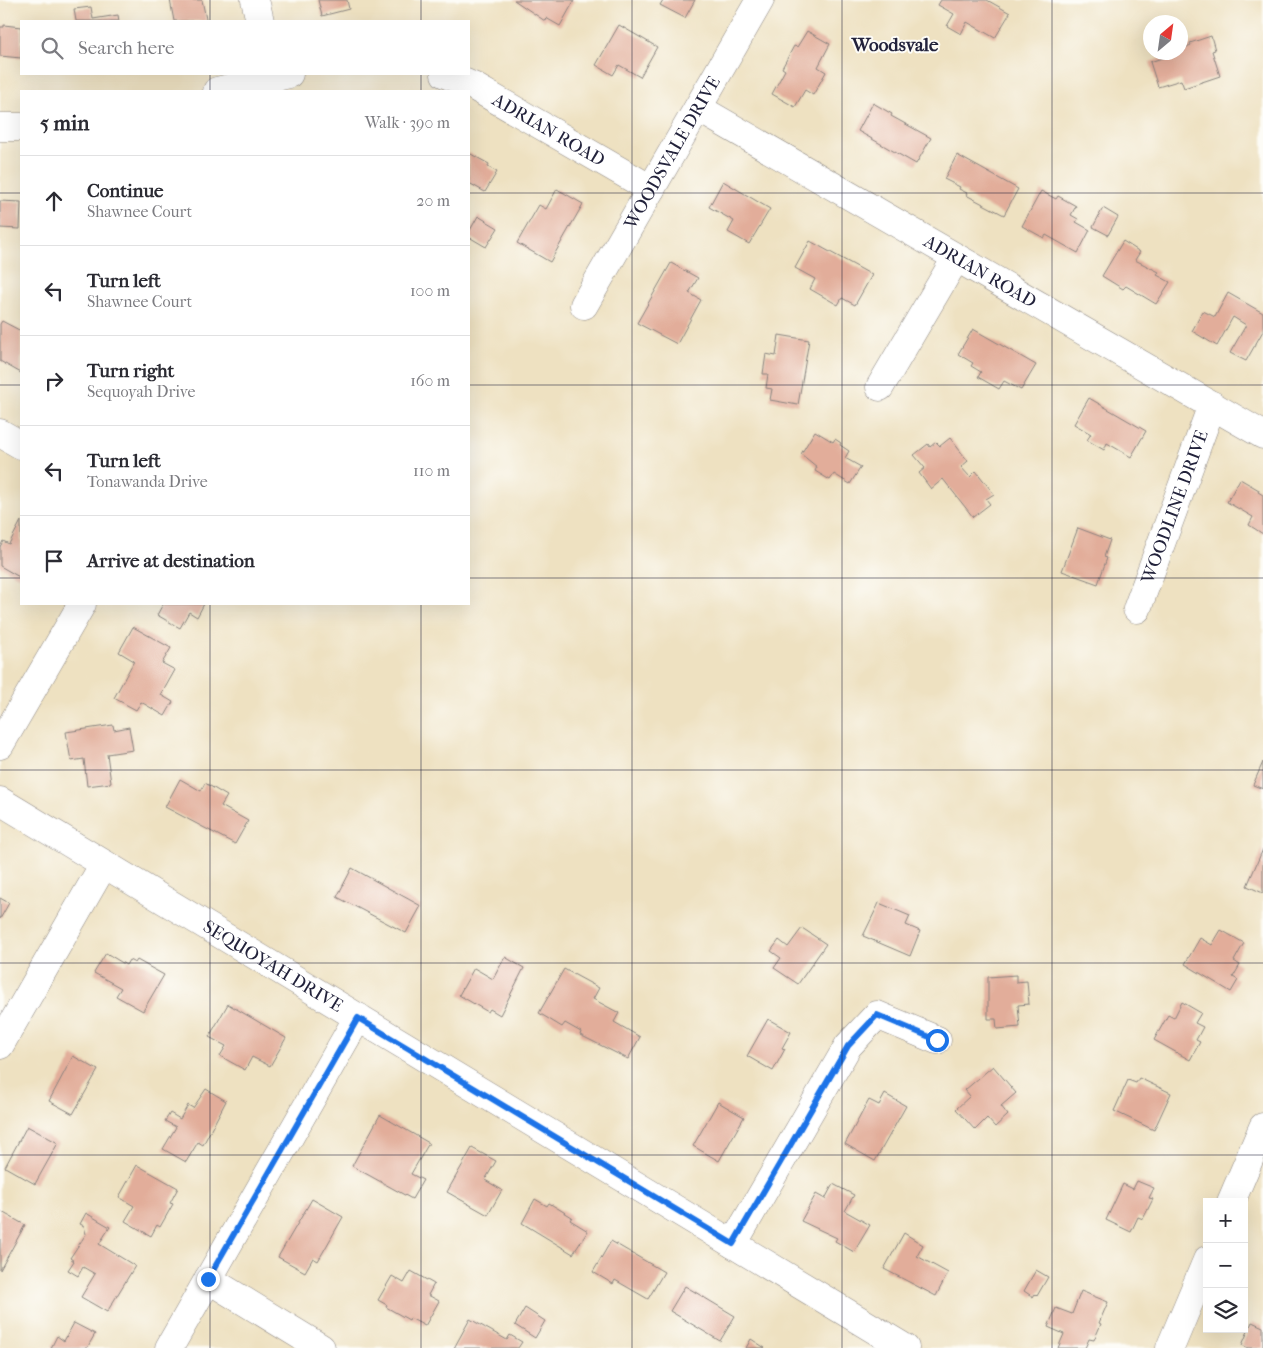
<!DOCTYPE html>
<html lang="en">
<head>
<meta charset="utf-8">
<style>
	:root { --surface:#fff; --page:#f2f2f3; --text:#2b2b33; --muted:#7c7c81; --line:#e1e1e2 }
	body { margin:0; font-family:"IM FELL French Canon",serif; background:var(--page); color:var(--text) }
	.controls { position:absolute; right:15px; bottom:15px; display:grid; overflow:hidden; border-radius:0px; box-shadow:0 5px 20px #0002 }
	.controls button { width:45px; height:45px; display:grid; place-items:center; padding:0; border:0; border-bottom:1px solid var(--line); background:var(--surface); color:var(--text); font:25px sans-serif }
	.compass { position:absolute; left:1143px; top:15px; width:45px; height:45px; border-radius:50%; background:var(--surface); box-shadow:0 5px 20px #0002; rotate:29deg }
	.stop { position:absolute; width:15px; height:15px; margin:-11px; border:4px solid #1a73e8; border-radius:50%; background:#fff }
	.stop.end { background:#1a73e8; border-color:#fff; box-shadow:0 1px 5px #0008 }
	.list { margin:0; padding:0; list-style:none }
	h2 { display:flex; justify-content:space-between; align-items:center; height:65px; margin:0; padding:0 20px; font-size:21px }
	h2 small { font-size:16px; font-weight:400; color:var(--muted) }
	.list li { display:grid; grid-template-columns:32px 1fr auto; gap:15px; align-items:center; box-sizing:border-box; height:90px; padding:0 20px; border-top:1px solid var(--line) }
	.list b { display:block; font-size:19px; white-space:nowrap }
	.list p { margin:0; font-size:16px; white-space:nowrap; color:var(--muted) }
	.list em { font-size:16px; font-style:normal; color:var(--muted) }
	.icon { flex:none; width:28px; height:28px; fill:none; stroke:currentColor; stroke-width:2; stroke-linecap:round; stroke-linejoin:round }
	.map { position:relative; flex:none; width:1263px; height:1348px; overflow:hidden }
	.search { position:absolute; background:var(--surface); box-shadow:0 5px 20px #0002; left:20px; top:20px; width:450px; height:55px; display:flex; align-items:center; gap:12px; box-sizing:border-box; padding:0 18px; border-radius:0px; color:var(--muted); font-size:19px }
	.panel { position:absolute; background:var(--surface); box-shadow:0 5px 20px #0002; left:20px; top:90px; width:450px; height:515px; border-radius:0px }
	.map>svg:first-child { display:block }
	.building { fill:#e2ad9a }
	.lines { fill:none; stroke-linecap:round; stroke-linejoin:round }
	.minor-casing { stroke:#88827e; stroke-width:29 }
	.minor { stroke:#fff; stroke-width:28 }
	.route { stroke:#1a73e8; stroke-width:6 }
	.grid { fill:none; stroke:#22223b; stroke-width:1; stroke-opacity:0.55 }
	.labels { text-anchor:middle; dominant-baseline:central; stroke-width:4; stroke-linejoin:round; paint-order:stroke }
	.street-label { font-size:18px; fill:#22223b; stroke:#fdfcf7 }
	.neighbourhood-label { font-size:19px; font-weight:bold; fill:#22223b; stroke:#fdfcf7 }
</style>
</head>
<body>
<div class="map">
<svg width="1263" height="1348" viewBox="0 0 1263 1348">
	<rect width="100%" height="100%" fill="#fdfcf7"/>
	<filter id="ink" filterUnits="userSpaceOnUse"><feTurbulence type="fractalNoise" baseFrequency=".02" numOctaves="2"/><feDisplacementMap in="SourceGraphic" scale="10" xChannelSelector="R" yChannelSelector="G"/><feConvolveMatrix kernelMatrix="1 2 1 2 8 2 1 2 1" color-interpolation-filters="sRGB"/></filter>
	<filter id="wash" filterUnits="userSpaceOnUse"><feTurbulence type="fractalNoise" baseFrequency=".0096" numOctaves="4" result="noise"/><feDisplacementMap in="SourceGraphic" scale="20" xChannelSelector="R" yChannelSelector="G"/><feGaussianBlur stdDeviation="1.12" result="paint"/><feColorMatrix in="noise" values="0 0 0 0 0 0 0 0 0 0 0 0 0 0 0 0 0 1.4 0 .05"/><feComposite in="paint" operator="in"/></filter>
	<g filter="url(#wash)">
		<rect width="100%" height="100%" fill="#eee1c1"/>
		<g id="blocks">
			<path class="building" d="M 170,0 L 202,0 L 206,19 L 205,21 L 174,21 Z
				M 318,0 L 347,0 L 349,9 L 322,16 Z
				M 514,0 L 572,0 L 574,1 L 560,26 L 546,18 L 545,21 Z
				M 663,0 L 695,0 L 685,18 L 660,5 Z
				M 941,0 L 987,0 L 1010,13 L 995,38 L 967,22 L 961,34 L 947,26 L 954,14 L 938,5 Z
				M 91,7 L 93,19 L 118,15 L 119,21 L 76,21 L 74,9 Z
				M 4,25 L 21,27 L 21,58 L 0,56 L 0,27 L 4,27 Z
				M 619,25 L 657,47 L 640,77 L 619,65 L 613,75 L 596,65 Z
				M 807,31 L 830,44 L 818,67 L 826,72 L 813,95 L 805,90 L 795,107 L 772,94 L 785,70 L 782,68 L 794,46 L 797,47 Z
				M 1211,36 L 1215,50 L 1212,51 L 1220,76 L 1184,88 L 1181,80 L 1158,87 L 1150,62 L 1180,52 L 1185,50 L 1184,48 L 1191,45 L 1190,43 Z
				M 873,103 L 892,114 L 891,116 L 931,138 L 916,164 L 858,131 Z
				M 469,153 L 489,164 L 488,167 L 497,172 L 485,192 L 469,183 Z
				M 957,155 L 1018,189 L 1004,215 L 966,195 L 967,193 L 959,189 L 960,187 L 944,179 Z
				M 723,181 L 770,209 L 749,244 L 728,232 L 734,221 L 709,207 Z
				M 557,189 L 583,204 L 550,262 L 517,243 L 539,205 L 546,209 Z
				M 1041,191 L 1056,199 L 1058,196 L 1076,206 L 1071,215 L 1078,219 L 1076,222 L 1090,230 L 1078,253 L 1046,235 L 1044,238 L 1022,226 Z
				M 0,201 L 21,202 L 20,229 L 0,228 Z
				M 1103,208 L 1118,217 L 1108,235 L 1093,227 Z
				M 478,216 L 498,228 L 486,247 L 469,237 L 469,232 Z
				M 810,241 L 872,275 L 855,305 L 842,298 L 838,305 L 810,289 L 815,279 L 795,268 Z
				M 1123,241 L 1140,252 L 1135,260 L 1159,272 L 1157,275 L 1170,282 L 1156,304 L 1126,286 L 1123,289 L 1102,276 Z
				M 671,263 L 698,278 L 689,293 L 701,300 L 677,344 L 637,323 Z
				M 1228,293 L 1263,313 L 1263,331 L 1246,361 L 1230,353 L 1246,325 L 1233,317 L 1217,346 L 1192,331 L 1203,311 L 1215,317 Z
				M 2,321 L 21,331 L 21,373 L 0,361 L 0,324 Z
				M 973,329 L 1036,365 L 1021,390 L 1004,381 L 999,389 L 978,377 L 981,372 L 971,366 L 973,363 L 958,354 Z
				M 779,335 L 809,340 L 798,405 L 770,400 L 772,389 L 766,388 L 768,374 L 763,374 L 766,354 L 776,356 Z
				M 1089,398 L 1146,431 L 1131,457 L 1107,443 L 1104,450 L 1087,440 L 1091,434 L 1074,424 Z
				M 815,431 L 833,442 L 835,439 L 841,443 L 840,445 L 849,451 L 845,458 L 861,467 L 850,484 L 834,474 L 830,480 L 815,471 L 817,467 L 801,454 Z
				M 950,438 L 968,461 L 961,467 L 970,477 L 976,471 L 994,494 L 986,499 L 990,504 L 973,517 L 943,479 L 931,489 L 919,473 L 925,468 L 914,455 L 928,444 L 930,447 L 936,442 L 940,446 Z
				M 1240,479 L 1259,490 L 1258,492 L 1263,495 L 1263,534 L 1249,525 L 1253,517 L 1227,502 Z
				M 21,521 L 21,578 L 0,566 L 0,547 L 3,541 L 9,544 Z
				M 1078,528 L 1110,540 L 1104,557 L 1107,558 L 1098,584 L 1062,571 Z
				M 163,604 L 204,604 L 197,617 L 189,612 L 180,628 L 157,615 Z
				M 133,627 L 171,648 L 162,663 L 175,670 L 161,695 L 173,702 L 165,716 L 141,702 L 136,710 L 114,698 L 134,661 L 119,652 Z
				M 113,725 L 114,730 L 129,727 L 133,750 L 107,754 L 111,783 L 87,786 L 84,759 L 71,761 L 66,732 Z
				M 1263,762 L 1263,789 L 1253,785 Z
				M 180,779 L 201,791 L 205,783 L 227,796 L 221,806 L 248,821 L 235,844 L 165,807 Z
				M 1263,849 L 1263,893 L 1247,886 Z
				M 352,868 L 421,906 L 406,933 L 337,897 Z
				M 0,898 L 9,903 L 0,919 Z
				M 879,903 L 910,916 L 906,925 L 920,931 L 910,956 L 863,936 Z
				M 802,928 L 826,944 L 798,984 L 774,968 L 781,958 L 771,951 L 779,940 L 788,947 Z
				M 1221,930 L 1244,943 L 1234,961 L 1240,965 L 1233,977 L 1238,980 L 1231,992 L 1185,964 L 1200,938 L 1212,945 Z
				M 106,953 L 126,965 L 129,960 L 135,963 L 137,960 L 164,975 L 143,1011 L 116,996 L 121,988 L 94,973 Z
				M 505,957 L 524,968 L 500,1015 L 490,1009 L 488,1012 L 459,995 L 474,968 L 493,979 Z
				M 564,969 L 599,988 L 593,999 L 619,1013 L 614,1022 L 640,1037 L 628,1059 L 580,1035 L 581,1032 L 565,1023 L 562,1027 L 539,1013 Z
				M 1016,975 L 1016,982 L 1027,981 L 1029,1004 L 1018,1005 L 1020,1027 L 997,1029 L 996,1019 L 988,1019 L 988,977 Z
				M 1182,1002 L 1201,1013 L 1195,1023 L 1203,1027 L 1196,1040 L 1200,1042 L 1190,1060 L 1154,1040 L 1168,1015 L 1174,1018 Z
				M 228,1004 L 286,1038 L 270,1066 L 252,1057 L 245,1070 L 220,1056 L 226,1046 L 209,1037 Z
				M 768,1019 L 791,1032 L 782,1048 L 785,1049 L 773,1071 L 747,1056 Z
				M 73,1056 L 98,1070 L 73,1114 L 49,1101 Z
				M 993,1066 L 1016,1093 L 1001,1106 L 1008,1115 L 995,1127 L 987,1118 L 975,1130 L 956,1109 L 970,1096 L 965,1090 Z
				M 1139,1078 L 1171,1093 L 1154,1130 L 1114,1111 L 1128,1080 L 1136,1083 Z
				M 206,1089 L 226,1101 L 203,1145 L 198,1142 L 186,1162 L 163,1149 L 176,1127 L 165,1121 L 170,1113 L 180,1119 L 188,1105 L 193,1108 Z
				M 885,1094 L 906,1106 L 875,1161 L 845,1144 L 869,1100 L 879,1105 Z
				M 718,1102 L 744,1117 L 719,1161 L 693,1146 Z
				M 380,1115 L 429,1143 L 411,1174 L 423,1180 L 412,1199 L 352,1166 Z
				M 27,1126 L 58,1143 L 35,1184 L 5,1167 Z
				M 472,1148 L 496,1161 L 485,1180 L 502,1190 L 488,1215 L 447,1192 Z
				M 137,1165 L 178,1188 L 170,1203 L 173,1204 L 160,1227 L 157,1225 L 151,1236 L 125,1221 L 134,1206 L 119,1197 Z
				M 1137,1181 L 1154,1188 L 1149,1198 L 1153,1199 L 1143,1219 L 1138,1217 L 1131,1232 L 1106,1220 L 1123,1184 L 1133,1189 Z
				M 833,1184 L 854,1195 L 845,1211 L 870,1225 L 854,1252 L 835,1241 L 837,1238 L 801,1221 L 816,1194 L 825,1199 Z
				M 312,1199 L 343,1217 L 318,1261 L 313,1258 L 305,1272 L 278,1257 Z
				M 535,1199 L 547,1206 L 549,1203 L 572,1217 L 570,1220 L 588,1231 L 573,1254 L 522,1223 Z
				M 0,1211 L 25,1225 L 0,1270 Z
				M 86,1213 L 110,1227 L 99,1244 L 135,1266 L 107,1312 L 81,1297 L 95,1274 L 83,1267 L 78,1276 L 68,1270 L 74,1261 L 70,1258 L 86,1234 L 84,1226 L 80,1224 Z
				M 904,1233 L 923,1245 L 917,1256 L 948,1273 L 936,1296 L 884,1269 Z
				M 611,1241 L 664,1272 L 648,1299 L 615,1280 L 613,1284 L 593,1272 Z
				M 1036,1270 L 1048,1277 L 1037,1296 L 1035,1294 L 1033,1297 L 1024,1291 Z
				M 411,1271 L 434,1284 L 428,1295 L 439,1301 L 425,1326 L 410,1318 L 409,1320 L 386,1307 L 387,1305 L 378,1300 L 392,1276 L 404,1283 Z
				M 685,1286 L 735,1316 L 720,1341 L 670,1311 Z
				M 1081,1291 L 1108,1302 L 1099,1323 L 1101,1324 L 1094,1340 L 1089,1339 L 1085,1348 L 1058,1348 L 1064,1334 L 1048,1327 L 1056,1308 L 1072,1314 Z
				M 525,1308 L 545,1321 L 535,1338 L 515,1325 Z
				M 470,1319 L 507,1340 L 510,1335 L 522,1342 L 518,1348 L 454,1348 Z
				M 1252,1322 L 1263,1327 L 1263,1348 L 1248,1348 L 1242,1345 Z
				M 74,1323 L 95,1334 L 87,1348 L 51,1348 L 57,1336 L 64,1341 Z
				M 751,1339 L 765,1348 L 746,1348 Z"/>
		</g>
	</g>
	<g filter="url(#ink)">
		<use href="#blocks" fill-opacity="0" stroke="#88827e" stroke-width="1"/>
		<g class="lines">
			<defs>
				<g id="minor">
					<path d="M 255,0 L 260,21"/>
					<path id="s1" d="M 445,74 L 473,86 L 651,189"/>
					<path d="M 217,91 L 289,74"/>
					<path id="s2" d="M 698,108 L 1263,435"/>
					<path d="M 0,127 L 21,127"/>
					<path id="s3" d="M 584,305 L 760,0"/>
					<path d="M 880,387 L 956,258"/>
					<path d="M 0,433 L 21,445"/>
					<path id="s4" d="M 1137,609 L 1212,405"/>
					<path d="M 0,745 L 82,604"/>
					<path id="s5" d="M 0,801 L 905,1348"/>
					<path d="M 0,1045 L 104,864"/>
					<path d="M 1231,1202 L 1263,1127"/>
					<path d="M 733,1244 L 848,1046 L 877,1015 L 937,1040"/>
					<path d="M 208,1279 L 321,1348"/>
					<path d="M 169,1348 L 358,1017"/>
					<path d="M 1170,1348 L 1207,1260"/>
				</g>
			</defs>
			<use href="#minor" class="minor-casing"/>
			<use href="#minor" class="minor"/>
		</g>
	</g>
	<g class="lines" filter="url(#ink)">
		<path class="route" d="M 208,1279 L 358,1018 L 733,1244 L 848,1046 L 877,1015 L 937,1040"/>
	</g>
	<path class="grid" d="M 210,0 L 210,21M 421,0 L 421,21M 632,0 L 632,1348M 842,0 L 842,1348M 1052,0 L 1052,1348M 210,74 L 210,91M 421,74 L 421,91M 0,193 L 21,193M 469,193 L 1263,193M 0,385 L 21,385M 469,385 L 1263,385M 0,578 L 21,578M 469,578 L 1263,578M 210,604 L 210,1348M 421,604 L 421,1348M 0,770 L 1263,770M 0,963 L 1263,963M 0,1155 L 1263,1155"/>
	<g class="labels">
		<g class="street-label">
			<text stroke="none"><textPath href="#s1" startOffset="118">ADRIAN ROAD</textPath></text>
			<text stroke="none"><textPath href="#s3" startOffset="176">WOODSVALE DRIVE</textPath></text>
			<text stroke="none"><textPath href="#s2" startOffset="326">ADRIAN ROAD</textPath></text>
			<text stroke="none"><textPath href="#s4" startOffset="109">WOODLINE DRIVE</textPath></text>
			<text stroke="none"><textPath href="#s5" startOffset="319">SEQUOYAH DRIVE</textPath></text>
		</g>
		<g class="neighbourhood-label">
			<text x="895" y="45">Woodsvale</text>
		</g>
	</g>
</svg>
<div class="controls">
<button>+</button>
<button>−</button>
<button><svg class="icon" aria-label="layers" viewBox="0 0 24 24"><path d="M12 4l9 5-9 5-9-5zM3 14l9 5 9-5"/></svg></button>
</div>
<svg class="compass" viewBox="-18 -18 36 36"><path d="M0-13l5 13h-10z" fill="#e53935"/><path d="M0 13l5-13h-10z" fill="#7c7c81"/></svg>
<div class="stop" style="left:937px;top:1040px"></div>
<div class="stop end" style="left:208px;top:1279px"></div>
<div class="search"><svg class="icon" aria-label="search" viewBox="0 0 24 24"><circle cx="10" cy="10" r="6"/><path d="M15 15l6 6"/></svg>Search here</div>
<section class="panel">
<h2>5 min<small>Walk · 390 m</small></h2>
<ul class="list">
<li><svg class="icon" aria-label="ahead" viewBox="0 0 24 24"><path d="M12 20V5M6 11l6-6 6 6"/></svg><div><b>Continue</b><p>Shawnee Court</p></div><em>20 m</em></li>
<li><svg class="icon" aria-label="left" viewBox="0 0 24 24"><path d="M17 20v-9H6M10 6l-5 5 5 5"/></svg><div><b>Turn left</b><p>Shawnee Court</p></div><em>100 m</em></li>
<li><svg class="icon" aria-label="right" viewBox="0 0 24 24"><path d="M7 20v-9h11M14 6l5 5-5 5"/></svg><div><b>Turn right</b><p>Sequoyah Drive</p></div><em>160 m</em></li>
<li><svg class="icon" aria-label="left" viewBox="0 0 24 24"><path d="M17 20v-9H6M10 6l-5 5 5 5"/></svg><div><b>Turn left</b><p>Tonawanda Drive</p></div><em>110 m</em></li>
<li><svg class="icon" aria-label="arrive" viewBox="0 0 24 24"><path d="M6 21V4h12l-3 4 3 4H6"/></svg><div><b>Arrive at destination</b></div></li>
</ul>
</section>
</div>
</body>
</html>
